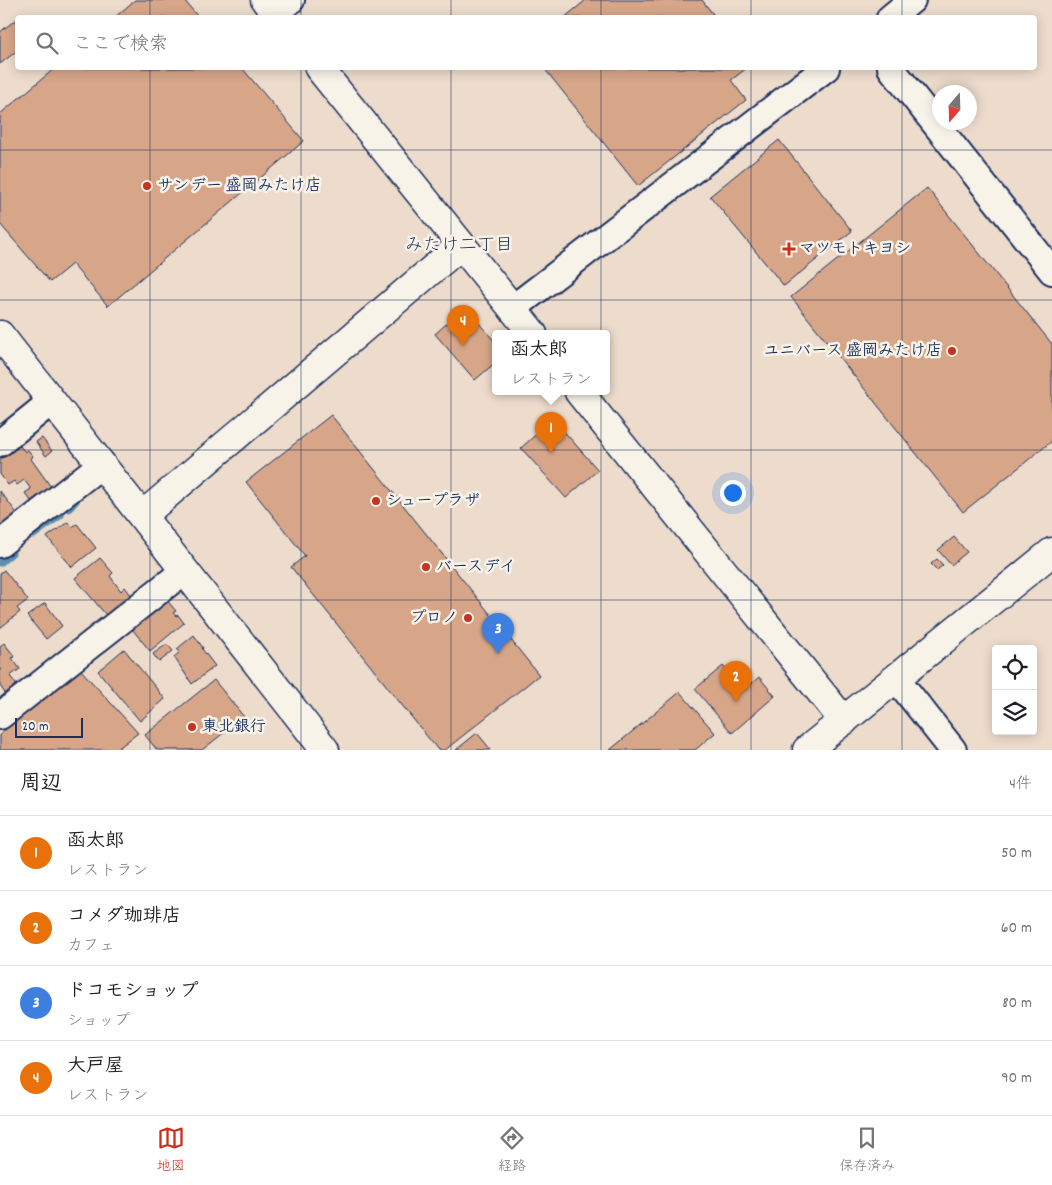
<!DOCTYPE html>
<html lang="ja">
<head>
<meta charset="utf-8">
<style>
	:root { --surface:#fff; --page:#f6f6f6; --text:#202124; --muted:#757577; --line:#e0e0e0; --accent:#c8321e }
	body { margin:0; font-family:Dekko,"Klee One",sans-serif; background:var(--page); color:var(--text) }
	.controls { position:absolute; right:15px; bottom:15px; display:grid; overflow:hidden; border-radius:5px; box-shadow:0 2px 12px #0003 }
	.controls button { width:45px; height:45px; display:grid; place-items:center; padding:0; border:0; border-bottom:1px solid var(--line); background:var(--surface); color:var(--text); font:25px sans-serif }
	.compass { position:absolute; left:932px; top:85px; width:45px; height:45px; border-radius:50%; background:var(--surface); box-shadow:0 2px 12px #0003; rotate:199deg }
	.scale { position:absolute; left:15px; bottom:12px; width:68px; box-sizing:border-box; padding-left:5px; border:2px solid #1b2f5e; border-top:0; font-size:14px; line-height:18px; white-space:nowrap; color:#1b2f5e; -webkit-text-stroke:4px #f7f3e8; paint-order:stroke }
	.you { position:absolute; left:732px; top:492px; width:18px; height:18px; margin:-12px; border:4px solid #fff; border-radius:50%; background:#1a73e8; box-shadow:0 0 0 8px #1a73e833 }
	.badge { display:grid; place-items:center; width:32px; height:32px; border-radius:50%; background:var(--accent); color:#fff; font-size:16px; font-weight:700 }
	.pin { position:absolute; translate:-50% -41px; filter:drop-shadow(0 1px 2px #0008) }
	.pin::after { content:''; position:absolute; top:26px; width:18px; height:15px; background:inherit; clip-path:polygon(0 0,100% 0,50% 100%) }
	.popup { position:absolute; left:492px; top:330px; width:118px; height:65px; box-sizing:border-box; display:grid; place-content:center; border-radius:5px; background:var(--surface); filter:drop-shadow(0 1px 4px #0005); font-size:16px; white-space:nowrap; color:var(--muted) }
	.popup b { font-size:19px; color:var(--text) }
	.popup::after { content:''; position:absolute; left:50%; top:100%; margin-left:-10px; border:10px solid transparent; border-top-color:var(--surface) }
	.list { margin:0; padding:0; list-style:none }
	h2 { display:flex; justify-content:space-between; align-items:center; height:65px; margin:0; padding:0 20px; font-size:21px }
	h2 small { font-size:16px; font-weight:400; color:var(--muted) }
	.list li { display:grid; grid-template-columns:32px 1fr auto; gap:15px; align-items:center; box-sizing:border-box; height:75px; padding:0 20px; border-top:1px solid var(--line) }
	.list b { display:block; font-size:19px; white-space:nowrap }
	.list p { margin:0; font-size:16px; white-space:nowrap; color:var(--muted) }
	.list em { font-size:16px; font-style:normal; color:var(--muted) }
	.icon { flex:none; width:28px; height:28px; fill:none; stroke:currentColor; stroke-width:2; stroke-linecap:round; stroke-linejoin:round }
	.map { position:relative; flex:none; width:1052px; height:750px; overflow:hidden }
	.search { position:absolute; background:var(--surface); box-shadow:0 2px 12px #0003; left:15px; right:15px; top:15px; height:55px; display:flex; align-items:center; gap:12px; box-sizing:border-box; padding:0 18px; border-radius:5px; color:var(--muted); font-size:19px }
	.sheet { height:365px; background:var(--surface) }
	nav { display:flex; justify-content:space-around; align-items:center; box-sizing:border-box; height:70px; border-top:1px solid var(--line); background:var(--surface); font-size:14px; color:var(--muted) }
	nav a { display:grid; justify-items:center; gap:2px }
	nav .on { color:var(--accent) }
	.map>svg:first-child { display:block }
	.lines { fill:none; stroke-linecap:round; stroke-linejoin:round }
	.stream { stroke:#5b8fb0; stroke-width:7 }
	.building { fill:#d7a689; stroke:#1b2f5e }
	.minor-casing { stroke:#1b2f5e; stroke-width:30 }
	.tertiary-casing { stroke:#1b2f5e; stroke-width:31 }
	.minor { stroke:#f7f3e8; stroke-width:26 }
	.tertiary { stroke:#f7f3e8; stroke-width:28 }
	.grid { fill:none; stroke:#1b2f5e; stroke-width:1; stroke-opacity:0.55 }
	.poi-dot { fill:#c8321e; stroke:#f7f3e8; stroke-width:2 }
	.labels { text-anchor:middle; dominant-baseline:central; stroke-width:5; stroke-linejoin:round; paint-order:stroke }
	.poi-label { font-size:16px; font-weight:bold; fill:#1b2f5e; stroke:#f7f3e8; text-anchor:start }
	.neighbourhood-label { font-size:18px; fill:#1b2f5e; stroke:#f7f3e8 }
</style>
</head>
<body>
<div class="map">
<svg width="1052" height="750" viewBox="0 0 1052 750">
	<rect width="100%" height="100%" fill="#eddccc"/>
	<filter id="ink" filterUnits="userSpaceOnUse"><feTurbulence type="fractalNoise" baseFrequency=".02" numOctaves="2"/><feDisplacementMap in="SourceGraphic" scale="10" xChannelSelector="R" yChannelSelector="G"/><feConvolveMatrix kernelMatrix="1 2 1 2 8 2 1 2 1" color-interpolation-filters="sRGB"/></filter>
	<g filter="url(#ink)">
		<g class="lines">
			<path class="stream" d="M 69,509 L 76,501
				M 34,535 L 61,515
				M 0,563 L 12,553"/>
		</g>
		<path class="building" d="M 135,0 L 184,0 L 199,18 L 114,18 Z
			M 586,0 L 702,0 L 716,18 L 564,18 Z
			M 18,18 L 18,50 L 0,64 L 0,32 Z
			M 55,68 L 242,68 L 304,141 L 108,306 L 72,264 L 50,282 L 0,224 L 0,114 Z
			M 544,68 L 747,68 L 731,80 L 746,100 L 638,186 Z
			M 779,140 L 852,231 L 784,286 L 710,196 Z
			M 927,188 L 1052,344 L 1052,441 L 963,512 L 791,297 Z
			M 465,307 L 496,343 L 496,362 L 475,380 L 435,334 Z
			M 331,415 L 539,675 L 445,750 L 438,750 L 291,567 L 305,556 L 246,482 Z
			M 553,419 L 598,470 L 566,498 L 521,448 Z
			M 42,438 L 52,451 L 46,456 L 36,442 Z
			M 20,446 L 25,452 L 28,450 L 33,456 L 31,459 L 51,487 L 31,501 L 25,493 L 31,489 L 24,480 L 17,485 L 14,481 L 8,485 L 0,474 L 0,459 Z
			M 0,491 L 19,516 L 0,530 Z
			M 68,522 L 72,527 L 77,524 L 96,548 L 72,567 L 47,537 Z
			M 954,537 L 967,552 L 951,565 L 938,550 Z
			M 100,558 L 113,573 L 110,576 L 121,591 L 125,587 L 131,595 L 106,615 L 75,578 Z
			M 937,559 L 943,565 L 937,570 L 931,564 Z
			M 4,570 L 28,600 L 17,608 L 20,612 L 0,628 L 0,573 Z
			M 165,598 L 176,611 L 173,613 L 176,616 L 178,615 L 184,623 L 150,651 L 132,629 L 142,622 L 140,618 L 151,609 L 154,612 L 163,604 L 161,601 Z
			M 45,603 L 62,626 L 46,639 L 27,616 Z
			M 194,635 L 203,648 L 202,649 L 215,666 L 192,684 L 174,657 L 180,652 L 177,649 Z
			M 4,643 L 15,657 L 12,658 L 20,669 L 10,676 L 18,687 L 7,696 L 0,686 L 0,646 Z
			M 167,644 L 173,651 L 159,662 L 153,654 Z
			M 124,649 L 165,699 L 140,721 L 98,671 Z
			M 723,666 L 744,690 L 759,677 L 775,696 L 732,733 L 695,689 Z
			M 80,669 L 138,733 L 116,750 L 0,750 L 0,734 Z
			M 214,680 L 244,717 L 202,750 L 157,750 L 145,735 Z
			M 680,692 L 715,733 L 695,750 L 610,750 Z
			M 477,733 L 491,750 L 456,750 Z"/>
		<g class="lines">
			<defs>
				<path id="minor" d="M 275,13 L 291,0
					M 890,18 L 912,0
					M 891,68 L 1052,271
					M 512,309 L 826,68
					M 0,443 L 52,401
					M 0,544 L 102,464
					M 896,678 L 953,750
					M 0,716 L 184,571"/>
				<path id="tertiary" d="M 265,0 L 279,18
					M 319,68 L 533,334
					M 0,335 L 325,750
					M 579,392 L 844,721
					M 143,515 L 461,245
					M 807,750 L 1052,552"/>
			</defs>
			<use href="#minor" class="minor-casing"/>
			<use href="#tertiary" class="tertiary-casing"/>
			<use href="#minor" class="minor"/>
			<use href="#tertiary" class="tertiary"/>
		</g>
	</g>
	<path class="grid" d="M 150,0 L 150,18M 301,0 L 301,18M 451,0 L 451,18M 601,0 L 601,18M 751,0 L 751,18M 902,0 L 902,18M 150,68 L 150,750M 301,68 L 301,750M 451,68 L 451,750M 601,68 L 601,750M 751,68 L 751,750M 902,68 L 902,750M 0,150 L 1052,150M 0,300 L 1052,300M 0,450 L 1052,450M 0,600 L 1052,600"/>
	<g class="poi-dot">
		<circle cx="147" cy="186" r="5"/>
		<path d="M786.5 241.5h5v5h5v5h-5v5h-5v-5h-5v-5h5z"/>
		<circle cx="952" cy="351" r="5"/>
		<circle cx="376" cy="501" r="5"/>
		<circle cx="426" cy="567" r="5"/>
		<circle cx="468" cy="618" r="5"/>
		<circle cx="192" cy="727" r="5"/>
	</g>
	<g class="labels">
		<g class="poi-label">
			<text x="157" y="186">サンデー 盛岡みたけ店</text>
			<text x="799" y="249">マツモトキヨシ</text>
			<text x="942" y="351" text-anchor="end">ユニバース 盛岡みたけ店</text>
			<text x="386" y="501">シュープラザ</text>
			<text x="436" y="567">バースデイ</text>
			<text x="458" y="618" text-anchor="end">プロノ</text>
			<text x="202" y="727">東北銀行</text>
		</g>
		<g class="neighbourhood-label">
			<text x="459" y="246">みたけ二丁目</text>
		</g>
	</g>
</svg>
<div class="controls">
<button><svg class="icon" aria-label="locate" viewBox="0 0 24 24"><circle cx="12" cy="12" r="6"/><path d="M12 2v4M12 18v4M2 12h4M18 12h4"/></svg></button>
<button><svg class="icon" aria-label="layers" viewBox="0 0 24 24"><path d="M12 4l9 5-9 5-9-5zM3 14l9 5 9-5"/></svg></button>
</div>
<svg class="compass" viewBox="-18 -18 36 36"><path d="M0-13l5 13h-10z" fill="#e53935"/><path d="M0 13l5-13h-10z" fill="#757577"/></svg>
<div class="scale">20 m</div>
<div class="you"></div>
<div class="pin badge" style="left:551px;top:453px;background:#e8710a">1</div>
<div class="popup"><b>函太郎</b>レストラン</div>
<div class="pin badge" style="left:736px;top:702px;background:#e8710a">2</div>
<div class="pin badge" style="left:498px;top:654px;background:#3f7fe0">3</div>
<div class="pin badge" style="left:463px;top:346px;background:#e8710a">4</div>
<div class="search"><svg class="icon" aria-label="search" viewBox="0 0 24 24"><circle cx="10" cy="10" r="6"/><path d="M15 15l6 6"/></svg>ここで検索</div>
</div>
<section class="sheet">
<h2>周辺<small>4件</small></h2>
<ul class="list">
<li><span class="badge" style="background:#e8710a">1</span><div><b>函太郎</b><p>レストラン</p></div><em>50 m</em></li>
<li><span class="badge" style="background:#e8710a">2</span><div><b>コメダ珈琲店</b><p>カフェ</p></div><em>60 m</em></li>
<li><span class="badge" style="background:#3f7fe0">3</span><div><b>ドコモショップ</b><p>ショップ</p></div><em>80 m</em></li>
<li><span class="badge" style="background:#e8710a">4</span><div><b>大戸屋</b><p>レストラン</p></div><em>90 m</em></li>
</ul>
</section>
<nav>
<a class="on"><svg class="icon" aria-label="map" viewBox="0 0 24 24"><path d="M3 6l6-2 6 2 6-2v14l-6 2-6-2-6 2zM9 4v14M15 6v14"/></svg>地図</a>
<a><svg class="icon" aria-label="directions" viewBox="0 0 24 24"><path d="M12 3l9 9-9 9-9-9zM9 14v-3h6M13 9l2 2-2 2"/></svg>経路</a>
<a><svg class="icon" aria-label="saved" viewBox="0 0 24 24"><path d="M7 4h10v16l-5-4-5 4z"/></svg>保存済み</a>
</nav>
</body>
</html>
